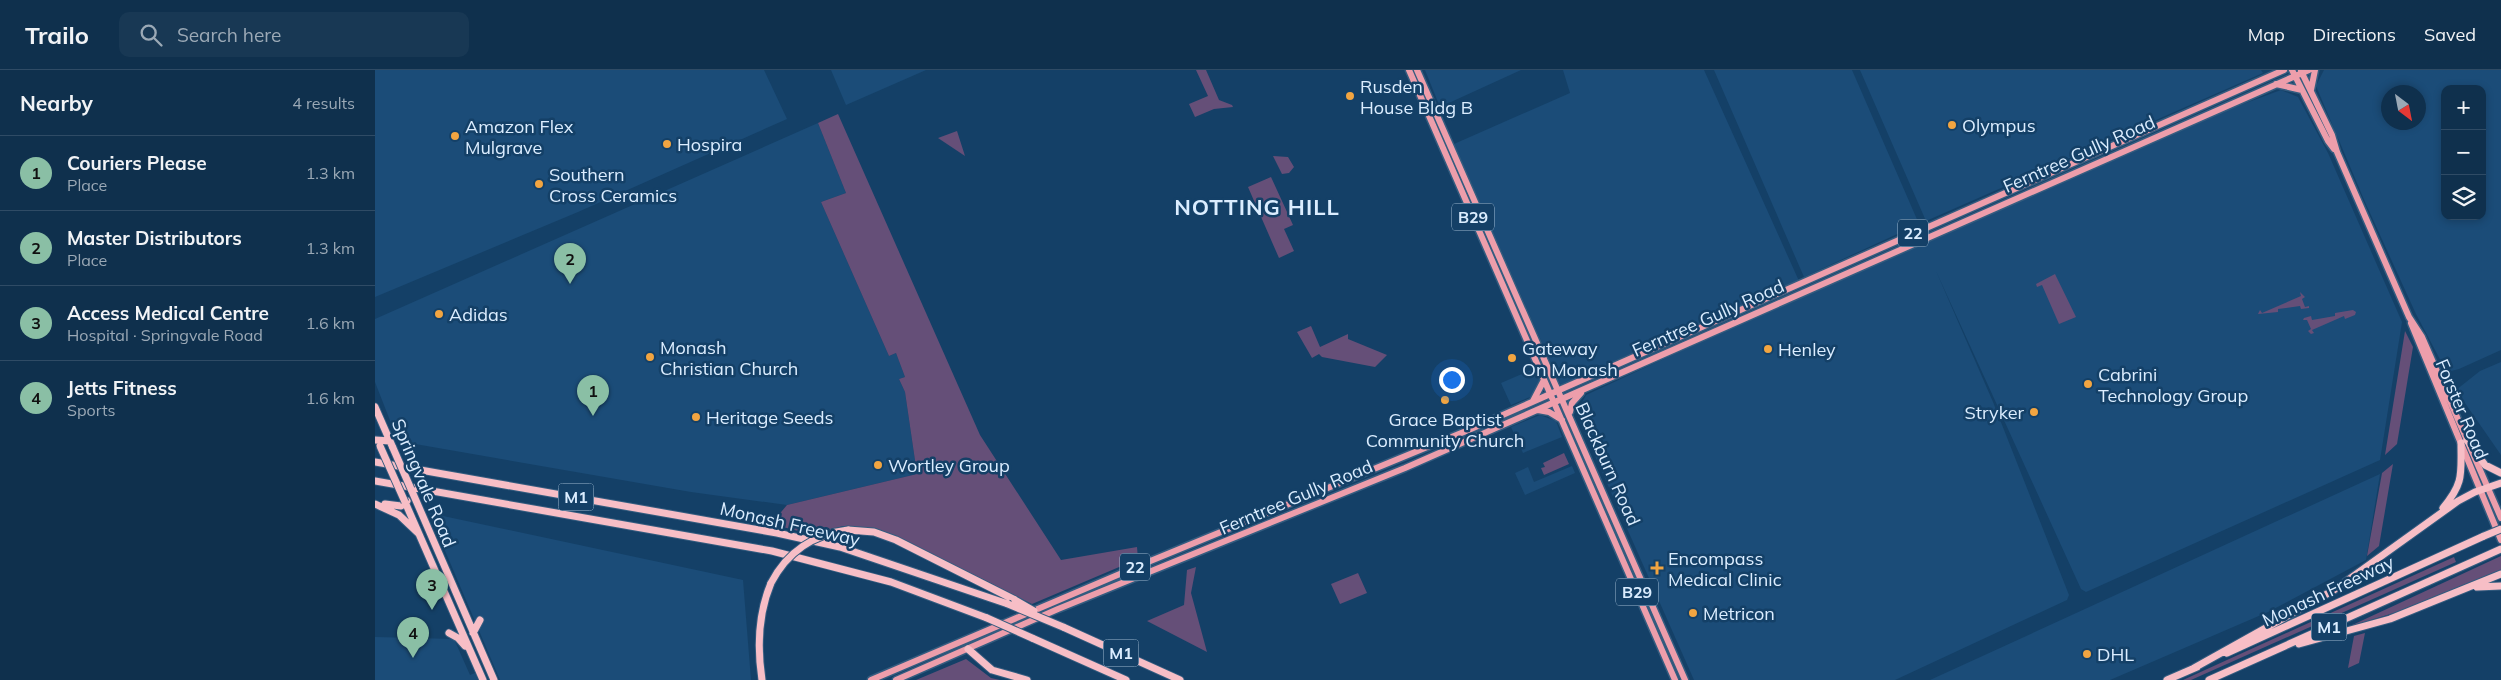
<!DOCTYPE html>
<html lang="en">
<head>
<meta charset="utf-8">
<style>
	:root { --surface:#0f304d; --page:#183854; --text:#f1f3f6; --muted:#9ba9b6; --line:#2f4b65; --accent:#8abfa5 }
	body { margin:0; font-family:Mulish,sans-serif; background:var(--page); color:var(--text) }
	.controls { position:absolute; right:15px; top:15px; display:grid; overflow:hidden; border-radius:10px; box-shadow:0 2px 8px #0003 }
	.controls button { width:45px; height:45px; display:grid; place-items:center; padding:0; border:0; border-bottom:1px solid var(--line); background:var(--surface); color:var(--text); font:25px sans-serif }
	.compass { position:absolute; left:2006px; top:15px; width:45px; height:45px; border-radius:50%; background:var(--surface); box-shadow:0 2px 8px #0003; rotate:148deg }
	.you { position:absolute; left:1076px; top:309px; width:18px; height:18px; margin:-12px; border:4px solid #fff; border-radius:50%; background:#1a73e8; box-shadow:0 0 0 8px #1a73e833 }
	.badge { display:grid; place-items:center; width:32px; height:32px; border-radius:50%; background:var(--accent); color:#111; font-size:16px; font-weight:700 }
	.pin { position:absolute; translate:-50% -41px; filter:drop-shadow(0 1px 2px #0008) }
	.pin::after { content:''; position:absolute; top:26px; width:18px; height:15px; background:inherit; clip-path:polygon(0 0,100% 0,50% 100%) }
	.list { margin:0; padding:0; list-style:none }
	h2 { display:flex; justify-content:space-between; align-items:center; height:65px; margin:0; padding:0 20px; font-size:21px }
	h2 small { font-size:16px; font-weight:400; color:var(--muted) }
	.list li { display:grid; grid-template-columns:32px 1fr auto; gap:15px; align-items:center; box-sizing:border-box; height:75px; padding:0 20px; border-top:1px solid var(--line) }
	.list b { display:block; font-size:19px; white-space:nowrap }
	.list p { margin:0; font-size:16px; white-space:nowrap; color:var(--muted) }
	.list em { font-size:16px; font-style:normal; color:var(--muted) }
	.icon { flex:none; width:28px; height:28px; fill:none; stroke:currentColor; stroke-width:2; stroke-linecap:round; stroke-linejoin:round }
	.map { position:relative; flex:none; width:2126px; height:610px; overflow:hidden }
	header { display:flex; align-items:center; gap:30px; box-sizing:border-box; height:70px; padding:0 25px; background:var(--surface); border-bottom:1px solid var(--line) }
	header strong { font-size:24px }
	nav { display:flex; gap:28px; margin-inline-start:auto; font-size:18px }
	.search { width:350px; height:45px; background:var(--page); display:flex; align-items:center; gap:12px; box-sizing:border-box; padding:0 18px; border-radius:10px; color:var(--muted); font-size:19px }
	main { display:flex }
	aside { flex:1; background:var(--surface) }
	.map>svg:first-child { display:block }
	.built { fill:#1b4c78; fill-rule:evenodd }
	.green { fill:#654f78 }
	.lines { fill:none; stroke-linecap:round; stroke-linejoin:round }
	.primary-casing { stroke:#345c7f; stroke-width:9 }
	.highway-casing { stroke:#345c7f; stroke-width:9 }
	.primary { stroke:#ed9eab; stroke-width:6 }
	.highway { stroke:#f7bec6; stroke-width:7 }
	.highway-bridge-casing { stroke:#345c7f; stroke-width:9; stroke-linecap:butt }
	.highway-bridge { stroke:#f7bec6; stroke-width:7 }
	.poi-dot { fill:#f2a541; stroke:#144067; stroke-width:2 }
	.labels { text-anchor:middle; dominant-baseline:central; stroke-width:5; stroke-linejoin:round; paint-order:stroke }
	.shield { fill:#144067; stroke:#9fb9d1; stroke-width:1 }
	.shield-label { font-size:16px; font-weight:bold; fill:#dbedff }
	.poi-label { font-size:18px; fill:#dbedff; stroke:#144067; text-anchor:start }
	.street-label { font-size:18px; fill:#dbedff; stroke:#144067 }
	.district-label { font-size:22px; font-weight:bold; letter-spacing:1px; fill:#dbedff; stroke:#144067 }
</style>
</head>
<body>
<header>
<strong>Trailo</strong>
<div class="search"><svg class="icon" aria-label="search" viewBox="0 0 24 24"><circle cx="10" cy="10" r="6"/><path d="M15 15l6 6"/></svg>Search here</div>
<nav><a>Map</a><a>Directions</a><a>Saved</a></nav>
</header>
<main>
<aside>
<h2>Nearby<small>4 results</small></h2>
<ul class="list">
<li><span class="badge">1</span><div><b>Couriers Please</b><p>Place</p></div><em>1.3 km</em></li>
<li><span class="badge">2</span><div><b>Master Distributors</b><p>Place</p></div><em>1.3 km</em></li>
<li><span class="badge">3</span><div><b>Access Medical Centre</b><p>Hospital · Springvale Road</p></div><em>1.6 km</em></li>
<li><span class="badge">4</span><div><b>Jetts Fitness</b><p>Sports</p></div><em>1.6 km</em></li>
</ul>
</aside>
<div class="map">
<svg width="2126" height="610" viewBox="0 0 2126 610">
	<rect width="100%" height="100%" fill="#144067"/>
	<path class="built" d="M 0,0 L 389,0 L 412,49 L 203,142 L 0,227 Z
		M 456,0 L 551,0 L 471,35 Z
		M 1050,0 L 1146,0 L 1065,37 Z
		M 1188,0 L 1329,0 L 1424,211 L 1186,316 L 1079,74 L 1195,23 Z
		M 1339,0 L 1477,0 L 1544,154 L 1429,207 Z
		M 1485,0 L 1886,0 L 1888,3 L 1551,151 Z
		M 1949,0 L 2126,0 L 2126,280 L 2084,299 L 2076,301 L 2069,297 L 2041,244 L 1990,132 L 1941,16 ZM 2070,19 L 2107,19 L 2107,146 L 2070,146 ZM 2014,22 L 2044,22 L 2044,52 L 2014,52 Z
		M 1906,20 L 1923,27 L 1953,83 L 2027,252 L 2005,390 L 1711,522 L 1706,519 L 1561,201 L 1618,332 L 1694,525 L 1692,530 L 1520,610 L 1319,610 L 1201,343 L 1211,325 L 1547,169 L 1825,50 Z
		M 443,53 L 471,123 L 446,132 L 514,286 L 521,283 L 530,307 L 524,309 L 530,322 L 542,404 L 412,435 L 316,422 L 23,371 L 0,312 L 0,249 Z
		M 2126,292 L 2126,385 L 2081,320 L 2105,301 Z
		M 1161,298 L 1166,312 L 1160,325 L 1136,335 L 1126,313 Z
		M 1165,345 L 1181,351 L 1187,367 L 1148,383 L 1136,357 Z
		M 1197,396 L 1200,403 L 1150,425 L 1140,403 L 1153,397 L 1159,412 Z
		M 2005,404 L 1991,490 L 1893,542 L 1735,610 L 1555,610 Z
		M 54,443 L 368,510 L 376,610 L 125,610 Z
		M 0,567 L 79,569 L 95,605 L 100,603 L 103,610 L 0,610 Z"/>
	<path class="green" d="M 821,0 L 831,0 L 844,30 L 857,35 L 858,37 L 839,39 L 820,47 L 814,34 L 833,26 Z
		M 463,44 L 605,365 L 686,490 L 762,477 L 763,489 L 657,534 L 501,459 L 468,456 L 439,465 L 396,454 L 412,435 L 542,404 L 530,322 L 524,309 L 530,307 L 521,283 L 514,286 L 446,132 L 471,123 L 443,53 Z
		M 582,61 L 590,86 L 563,68 Z
		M 898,86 L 913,87 L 919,97 L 914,103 L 907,104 Z
		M 896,107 L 918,155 L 909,159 L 919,181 L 904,188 L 873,117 Z
		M 1680,204 L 1701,247 L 1684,254 L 1667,215 L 1662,217 L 1661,214 Z
		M 1925,222 L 1930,227 L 1927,229 L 1930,237 L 1934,236 L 1934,238 L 1926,239 L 1925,236 L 1903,239 L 1903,242 L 1883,244 L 1885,240 L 1887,243 L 1926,226 Z
		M 1978,240 L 1981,242 L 1980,245 L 1970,249 L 1969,246 L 1937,260 L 1939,263 L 1936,264 L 1933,261 L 1936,259 L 1932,250 L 1928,250 L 1929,248 L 1936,246 L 1937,250 L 1960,246 L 1960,243 Z
		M 936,256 L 945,277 L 973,264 L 973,269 L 1012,285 L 1000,297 L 947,287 L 944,284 L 937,288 L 922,262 Z
		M 2030,261 L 2038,277 L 2022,374 L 2010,385 Z
		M 1189,383 L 1194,394 L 1169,405 L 1166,398 L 1170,397 L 1168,393 Z
		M 2018,394 L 2004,476 L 1992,486 L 2007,403 Z
		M 2126,486 L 2126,500 L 2035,538 L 1973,557 Z
		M 2079,487 L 2081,492 L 1816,610 L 1808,610 Z
		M 821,497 L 816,523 L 832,582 L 772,551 L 809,535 L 812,500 Z
		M 983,503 L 992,523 L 965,534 L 956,514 Z
		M 1990,563 L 1984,593 L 1973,598 L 1979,566 Z
		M 591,589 L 616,608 L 625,610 L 541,610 Z"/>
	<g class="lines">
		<defs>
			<path id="primary" d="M 1034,0 L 1300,610
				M 1042,0 L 1310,610
				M 1917,0 L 1953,71 L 1959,79
				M 1926,1 L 1957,65 L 1962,82 L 2034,247 L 2047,267 L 2126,448
				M 1901,14 L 1927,20
				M 1936,20 L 1940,0
				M 2036,253 L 2126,470
				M 1158,331 L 1169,310
				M 1163,340 L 1174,342 L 1187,350
				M 1195,342 L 1197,333 L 1206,323
				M 496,610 L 773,492 L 1096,359 L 1909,0
				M 521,610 L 683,539 L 1030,398 L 1934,0"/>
			<path id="highway" d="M 0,337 L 18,378
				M 0,370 L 15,371
				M 2092,370 L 2110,395 L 2126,403
				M 0,392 L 402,463 L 465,477 L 633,534
				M 0,411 L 397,481 L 516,512 L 612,548
				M 36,419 L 119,610
				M 30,432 L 108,610
				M 0,434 L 24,445 L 43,463
				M 10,434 L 26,436 L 32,431
				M 2068,438 C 2089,413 2086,404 2086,373
				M 473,460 L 499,462 L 521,470 L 640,530
				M 2102,517 L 2126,516
				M 688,557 L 805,610
				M 74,563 L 83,568 L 90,576
				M 98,563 L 105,550
				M 657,568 L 751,610
				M 1924,574 L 2015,549 L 2126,504
				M 593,579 L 617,600 L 652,610
				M 1852,583 L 2109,466
				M 1819,598 L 1959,520 L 2083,431 L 2100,422 L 2126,413
				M 387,610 C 382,577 383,544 396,513
				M 1792,610 L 1822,597
				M 1834,610 L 2126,479"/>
		</defs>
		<use href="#primary" class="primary-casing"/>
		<use href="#highway" class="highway-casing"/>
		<use href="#primary" class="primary"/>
		<use href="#highway" class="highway"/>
		<defs>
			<path id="highway-bridge" d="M 5,376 L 30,432
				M 18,378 L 36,419
				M 2109,466 L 2126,459
				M 396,513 C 412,482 439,464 473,460
				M 640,530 L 659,541
				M 633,534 L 688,557
				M 612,548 L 657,568"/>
		</defs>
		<use href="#highway-bridge" class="highway-bridge-casing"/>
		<use href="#highway-bridge" class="highway-bridge"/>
	</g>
	<g class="poi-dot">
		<circle cx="975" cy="26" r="5"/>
		<circle cx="1577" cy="55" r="5"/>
		<circle cx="80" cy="66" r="5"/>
		<circle cx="292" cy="74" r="5"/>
		<circle cx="164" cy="114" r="5"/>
		<circle cx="64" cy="244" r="5"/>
		<circle cx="1393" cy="279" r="5"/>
		<circle cx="275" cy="287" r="5"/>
		<circle cx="1137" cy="288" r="5"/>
		<circle cx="1713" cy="314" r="5"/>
		<circle cx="1070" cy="330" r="5"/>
		<circle cx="1659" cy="342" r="5"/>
		<circle cx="321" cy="347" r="5"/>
		<circle cx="503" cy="395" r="5"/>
		<path d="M1279.5 490.5h5v5h5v5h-5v5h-5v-5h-5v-5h5z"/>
		<circle cx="1318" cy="543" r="5"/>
		<circle cx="1712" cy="584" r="5"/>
	</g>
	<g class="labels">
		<g class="shield">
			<rect x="1077" y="133.5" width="42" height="27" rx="4"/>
			<rect x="1523" y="149.5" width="30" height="27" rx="4"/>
			<rect x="183.5" y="413.5" width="35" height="27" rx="4"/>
			<rect x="745" y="483.5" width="30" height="27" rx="4"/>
			<rect x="1241" y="508.5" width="42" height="27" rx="4"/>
			<rect x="1936.5" y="543.5" width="35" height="27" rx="4"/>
			<rect x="728.5" y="569.5" width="35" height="27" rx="4"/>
		</g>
		<g class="shield-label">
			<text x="1098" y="147">B29</text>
			<text x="1538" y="163">22</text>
			<text x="201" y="427">M1</text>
			<text x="760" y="497">22</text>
			<text x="1262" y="522">B29</text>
			<text x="1954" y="557">M1</text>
			<text x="746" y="583">M1</text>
		</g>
		<g class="poi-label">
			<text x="985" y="16">Rusden<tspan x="985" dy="21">House Bldg B</tspan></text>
			<text x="1587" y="55">Olympus</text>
			<text x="90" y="56">Amazon Flex<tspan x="90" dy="21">Mulgrave</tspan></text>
			<text x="302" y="74">Hospira</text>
			<text x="174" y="104">Southern<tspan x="174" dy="21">Cross Ceramics</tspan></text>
			<text x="74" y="244">Adidas</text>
			<text x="285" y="277">Monash<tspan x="285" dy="21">Christian Church</tspan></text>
			<text x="1147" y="278">Gateway<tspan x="1147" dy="21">On Monash</tspan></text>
			<text x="1403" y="279">Henley</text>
			<text x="1723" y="304">Cabrini<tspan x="1723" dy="21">Technology Group</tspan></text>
			<text x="1649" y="342" text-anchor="end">Stryker</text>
			<text x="331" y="347">Heritage Seeds</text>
			<text x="1070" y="349" text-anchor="middle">Grace Baptist<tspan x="1070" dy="21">Community Church</tspan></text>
			<text x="513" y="395">Wortley Group</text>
			<text x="1293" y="488">Encompass<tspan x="1293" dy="21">Medical Clinic</tspan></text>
			<text x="1328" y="543">Metricon</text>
			<text x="1722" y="584">DHL</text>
		</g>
		<g class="street-label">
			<text transform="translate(1704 84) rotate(-24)">Ferntree Gully Road</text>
			<text transform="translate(1333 248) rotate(-24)">Ferntree Gully Road</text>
			<text transform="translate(2087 339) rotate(67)">Forster Road</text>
			<text transform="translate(1233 394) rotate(66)">Blackburn Road</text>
			<text transform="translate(49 413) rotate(67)">Springvale Road</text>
			<text transform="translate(921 427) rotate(-23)">Ferntree Gully Road</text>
			<text transform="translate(415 454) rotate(13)">Monash Freeway</text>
			<text transform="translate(1953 521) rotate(-25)">Monash Freeway</text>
		</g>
		<g class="district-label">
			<text x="882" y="137">NOTTING HILL</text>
		</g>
	</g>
</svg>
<div class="controls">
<button>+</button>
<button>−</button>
<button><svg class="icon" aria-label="layers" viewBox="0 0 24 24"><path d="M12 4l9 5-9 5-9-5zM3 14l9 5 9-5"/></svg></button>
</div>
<svg class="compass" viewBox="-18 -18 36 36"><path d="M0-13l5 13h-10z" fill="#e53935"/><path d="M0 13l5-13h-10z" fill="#9ba9b6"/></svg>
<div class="you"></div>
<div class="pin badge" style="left:218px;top:346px">1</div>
<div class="pin badge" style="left:195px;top:214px">2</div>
<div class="pin badge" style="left:57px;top:540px">3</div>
<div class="pin badge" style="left:38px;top:588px">4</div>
</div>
</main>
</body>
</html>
